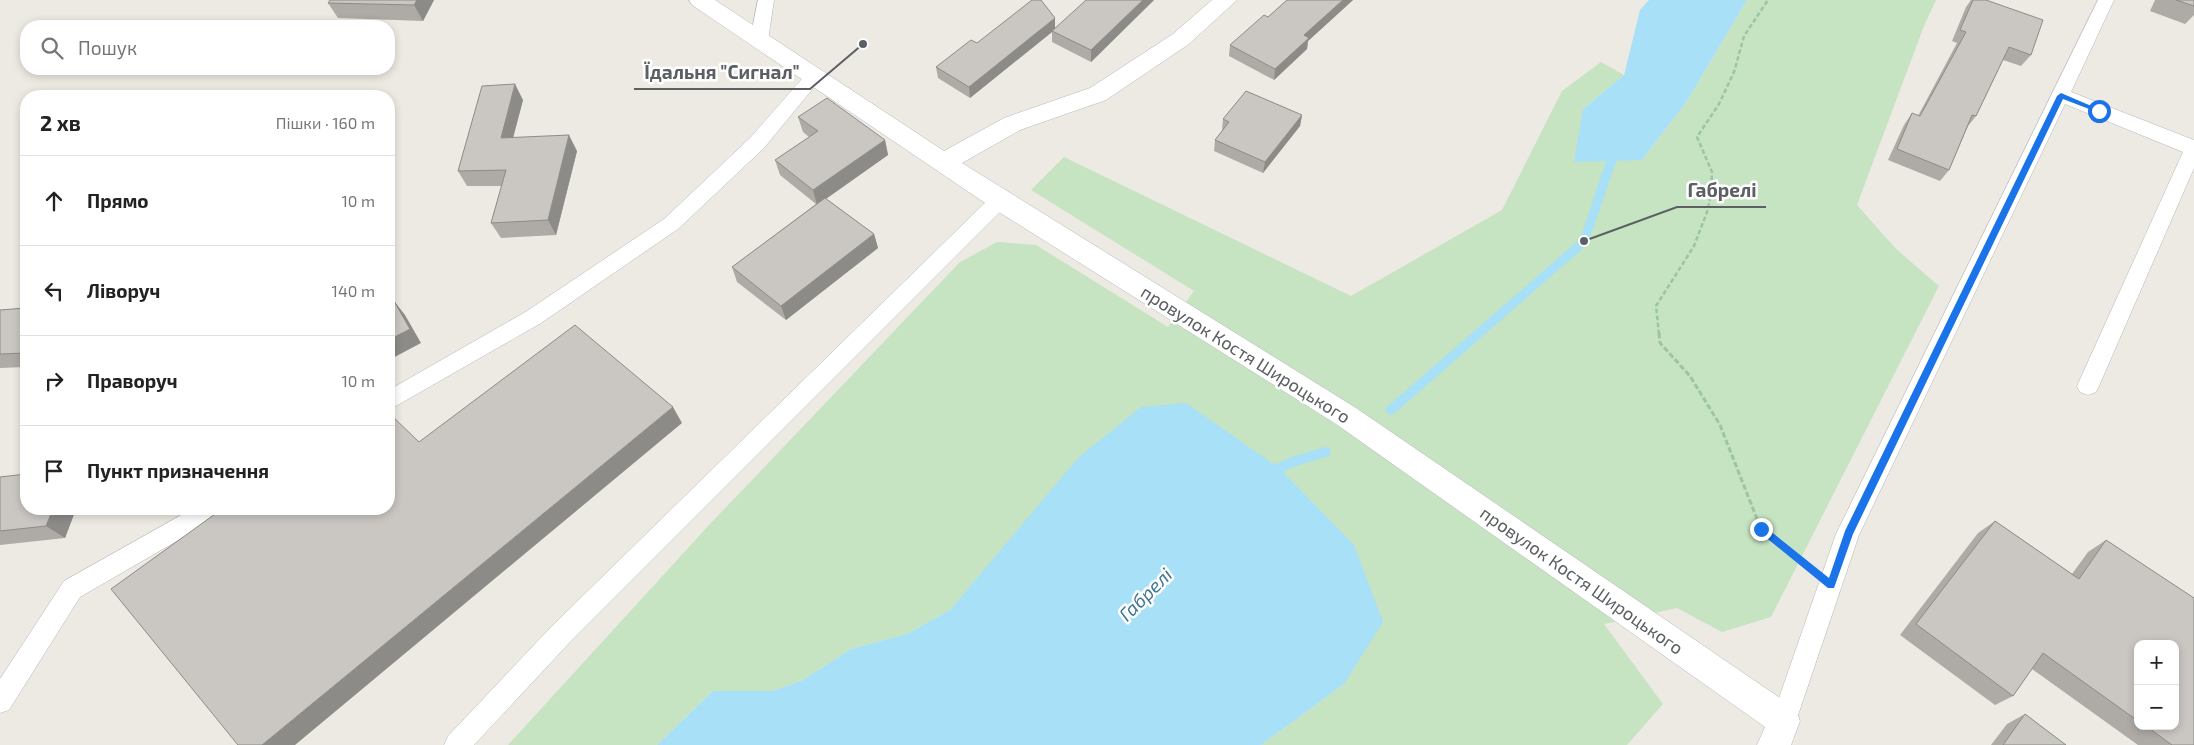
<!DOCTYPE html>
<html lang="uk">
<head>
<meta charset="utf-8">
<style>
	:root { --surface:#fff; --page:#f2f2f2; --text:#222; --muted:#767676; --line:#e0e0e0 }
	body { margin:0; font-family:"Exo 2",sans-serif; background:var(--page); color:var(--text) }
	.controls { position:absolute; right:15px; bottom:15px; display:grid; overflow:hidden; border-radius:10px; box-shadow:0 2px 8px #0003 }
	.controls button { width:45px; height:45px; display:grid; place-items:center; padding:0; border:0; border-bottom:1px solid var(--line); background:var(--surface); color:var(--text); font:25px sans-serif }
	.stop { position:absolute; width:15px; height:15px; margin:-11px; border:4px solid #1a73e8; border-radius:50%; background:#fff }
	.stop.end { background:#1a73e8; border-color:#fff; box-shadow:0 1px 5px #0008 }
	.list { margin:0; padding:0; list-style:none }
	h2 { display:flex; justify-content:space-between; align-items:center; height:65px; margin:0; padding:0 20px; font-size:21px }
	h2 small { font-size:16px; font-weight:400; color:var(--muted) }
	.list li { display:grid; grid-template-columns:32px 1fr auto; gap:15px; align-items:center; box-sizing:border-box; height:90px; padding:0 20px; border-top:1px solid var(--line) }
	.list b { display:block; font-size:19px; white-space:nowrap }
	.list em { font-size:16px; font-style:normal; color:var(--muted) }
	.icon { flex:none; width:28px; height:28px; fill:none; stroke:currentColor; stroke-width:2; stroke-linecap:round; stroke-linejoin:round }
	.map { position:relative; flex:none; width:2194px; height:745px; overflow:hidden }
	.search { position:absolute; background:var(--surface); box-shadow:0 2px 8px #0003; left:20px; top:20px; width:375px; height:55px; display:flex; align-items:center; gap:12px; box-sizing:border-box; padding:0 18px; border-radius:20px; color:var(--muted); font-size:19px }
	.panel { position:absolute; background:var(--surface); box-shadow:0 2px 8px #0003; left:20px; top:90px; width:375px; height:425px; border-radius:20px }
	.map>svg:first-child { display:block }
	.green { fill:#c6e3c2 }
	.water { fill:#a8e0f8 }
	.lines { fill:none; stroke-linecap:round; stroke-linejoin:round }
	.stream { fill:#a8e0f8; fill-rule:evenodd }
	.lane-casing { stroke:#b4b6ba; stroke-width:1 }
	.street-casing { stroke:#b4b6ba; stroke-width:1 }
	.path-far1 { stroke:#9dc5a3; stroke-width:2.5; stroke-dasharray:4.5 2.5; stroke-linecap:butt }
	.path { stroke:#9dc5a3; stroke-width:3; stroke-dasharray:5.5 2.5; stroke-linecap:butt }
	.lane { fill:#fff; fill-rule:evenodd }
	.street { fill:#fff; fill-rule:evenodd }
	.wall { fill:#aeaba7; fill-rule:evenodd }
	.shaded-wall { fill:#8d8b88 }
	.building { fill:#cac7c2; stroke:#8d8b88 }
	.route { fill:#1a73e8 }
	.labels { text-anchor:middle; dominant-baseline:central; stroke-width:5; stroke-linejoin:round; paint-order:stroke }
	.street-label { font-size:18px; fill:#5c6063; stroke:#fff }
	.water-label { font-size:19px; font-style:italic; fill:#417797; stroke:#fff }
	.leader { fill:none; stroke:#5c6063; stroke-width:2 }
	.callout-dot { fill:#5c6063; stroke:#fff; stroke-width:2 }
	.callout-label { font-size:19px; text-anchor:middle; font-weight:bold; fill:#5c6063; stroke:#fff; stroke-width:5; stroke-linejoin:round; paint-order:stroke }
</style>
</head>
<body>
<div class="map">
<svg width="2194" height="745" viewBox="0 0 2194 745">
	<rect width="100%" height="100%" fill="#edeae3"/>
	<path class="green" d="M 1747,0 L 1936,0 L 1924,26 L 1857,205 L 1896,249 L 1939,286 L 1771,617 L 1722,632 L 1677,608 L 1604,624 L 1663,704 L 1627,745 L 1261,745 L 1344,684 L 991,562 L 950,610 L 907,634 L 851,649 L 801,681 L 772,691 L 713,691 L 657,745 L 508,745 L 710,524 L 960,262 L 997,242 L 1036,245 L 1168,327 L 1194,291 L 1031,190 L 1064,157 L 1351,296 L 1502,210 L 1562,91 L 1601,62 L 1624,75 L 1583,109 L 1642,160 L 1687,101 Z"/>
	<path class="water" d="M 1649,0 L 1747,0 L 1687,101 L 1642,160 L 1574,162 L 1583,109 L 1624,75 L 1640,10 Z
		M 1186,403 L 1279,468 L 1354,545 L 1383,622 L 1344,684 L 1261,745 L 657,745 L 713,691 L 772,691 L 801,681 L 851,649 L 907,634 L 950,610 L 1078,458 L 1141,407 Z"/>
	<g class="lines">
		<path class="stream" d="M 1620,145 L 1625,149 L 1616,162 L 1588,244 L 1395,413 L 1391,415 L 1387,413 L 1385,410 L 1387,407 L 1580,239 L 1606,161 L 1617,146 Z
			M 1325,447 L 1329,448 L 1331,452 L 1329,456 C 1315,461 1297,464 1284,472 C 1276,476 1273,485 1264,482 L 1262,478 C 1270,460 1307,453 1325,447 Z"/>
		<defs>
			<path id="lane" d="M 758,0 L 774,0 L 768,40 L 765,44 L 753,44 L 750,40 Z
				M 2098,0 L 2114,0 L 2071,92 L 2194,140 L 2194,168 L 2099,386 L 2096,392 L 2088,395 L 2080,392 L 2077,386 L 2183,152 L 2065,104 L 1859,535 L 1793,730 L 1784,734 L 1775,730 L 1771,721 L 1836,534 Z
				M 814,70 L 820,72 L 823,76 L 820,80 L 764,148 L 678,229 L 541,323 L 389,410 L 389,390 L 527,311 L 664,219 L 750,138 L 808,72 Z
				M 1000,193 L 1007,195 L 1010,200 L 1007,205 L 570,642 L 474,745 L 444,745 L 448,736 L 552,626 L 993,195 Z
				M 192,509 L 223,509 L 220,516 L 80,597 L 9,710 L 0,713 L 0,679 L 64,581 Z"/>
			<path id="street" d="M 689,0 L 715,0 L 944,151 L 1004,118 L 1090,88 L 1173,34 L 1212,0 L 1237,0 L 1189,44 L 1106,100 L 1020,130 L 962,163 L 1356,408 L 1796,709 L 1800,721 L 1791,745 L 1757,745 L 1765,727 L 1336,424 L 991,207 L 692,5 Z"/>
		</defs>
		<use href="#lane" class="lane-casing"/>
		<use href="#street" class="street-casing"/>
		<path class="path-far1" d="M 1659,334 L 1656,306 L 1694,246 L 1707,212 L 1711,195 L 1712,172 L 1697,137 L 1719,104 L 1734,72 L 1744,36 L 1768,0"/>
		<path class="path" d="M 1659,333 L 1660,343 L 1690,376 L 1720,425 L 1761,529 L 1804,563"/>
		<use href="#lane" class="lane"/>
		<use href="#street" class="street"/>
	</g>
	<path class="wall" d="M 434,0 L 423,21 L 338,18 L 328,3 Z
		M 1154,0 L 1091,62 L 1052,42 L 1052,32 L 970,98 L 938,78 L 936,67 L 977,43 L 1055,28 Z
		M 1287,0 L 1353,0 L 1308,41 L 1307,49 L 1274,80 L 1229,56 L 1230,45 L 1268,17 Z
		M 1971,0 L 1986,0 L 2031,55 L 2021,66 L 2003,60 L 1976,116 L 1968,126 L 1949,170 L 1940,181 L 1888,160 L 1904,125 L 1912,113 L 1918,116 L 1957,43 L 1952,41 L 1966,7 Z
		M 2155,0 L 2194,0 L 2194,15 L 2185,24 L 2150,11 Z
		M 523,100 L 513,138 L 577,151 L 556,235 L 501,238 L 491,223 L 502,186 L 467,186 L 458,171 Z
		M 1302,115 L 1300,126 L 1263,173 L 1214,151 L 1215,140 L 1222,131 L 1222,130 L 1223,119 Z
		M 798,117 L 885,140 L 888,155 L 826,199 L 874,234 L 878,248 L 786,320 L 737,282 L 732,267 L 816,204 L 780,175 L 775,160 L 809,137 L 803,132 Z
		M 26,308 L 26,367 L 0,368 L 0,310 Z
		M 0,477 L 26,509 L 76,509 L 65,538 L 0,545 Z
		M 1995,521 L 2072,574 L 2088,552 L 2106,540 L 2194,745 L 2138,745 L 2032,669 L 2013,696 L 1995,705 L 1900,635 L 1978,533 ZM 2138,644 L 2175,726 L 2138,726 Z
		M 2025,714 L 2066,745 L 1991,745 L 2007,724 Z"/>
	<path class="shaded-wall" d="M 417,0 L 434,0 L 423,21 L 414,5 Z
		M 1143,0 L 1154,0 L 1091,62 L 1091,50 Z
		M 1343,0 L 1353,0 L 1308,41 L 1307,49 L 1274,80 L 1275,69 L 1304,35 Z
		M 1055,18 L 1055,29 L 1052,31 L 1052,32 L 970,98 L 969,87 Z
		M 515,84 L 523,100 L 509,153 L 501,138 Z
		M 1302,115 L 1300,126 L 1263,173 L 1265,162 Z
		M 569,135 L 577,151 L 556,235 L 548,220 Z
		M 885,140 L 888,155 L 817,205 L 813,190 Z
		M 874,234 L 878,248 L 786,320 L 781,306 Z
		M 394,301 L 405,315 L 421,343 L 389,360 L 389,340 Z
		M 673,407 L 682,423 L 295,745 L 262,745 Z
		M 53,509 L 76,509 L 65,538 L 46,526 Z"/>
	<path class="building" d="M 330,0 L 417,0 L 414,5 L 328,3 Z
		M 1032,0 L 1041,0 L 1055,18 L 969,87 L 936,67 L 971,40 L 977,43 Z
		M 1086,0 L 1143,0 L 1091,50 L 1052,31 Z
		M 1287,0 L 1343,0 L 1304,35 L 1309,38 L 1275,69 L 1230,45 L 1264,15 L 1268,17 Z
		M 1973,0 L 1986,0 L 2043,20 L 2031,55 L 2009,47 L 1976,116 L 1972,115 L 1949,170 L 1897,149 L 1912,113 L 1920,116 L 1966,32 L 1960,30 Z
		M 2176,0 L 2194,0 L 2194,6 Z
		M 515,84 L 501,138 L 569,135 L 548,220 L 491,223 L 506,170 L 458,171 L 482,86 Z
		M 1246,91 L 1302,115 L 1265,162 L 1215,140 L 1229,122 L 1223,119 Z
		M 827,98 L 885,140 L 813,190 L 775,160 L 818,131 L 798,117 Z
		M 825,198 L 874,234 L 781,306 L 732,267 Z
		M 394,301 L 410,329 L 389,340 L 389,303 Z
		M 26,308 L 26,353 L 0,354 L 0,310 Z
		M 575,325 L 673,407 L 262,745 L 238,745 L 111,589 L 222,509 L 389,509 L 389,413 L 419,442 Z
		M 26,474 L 26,509 L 53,509 L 46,526 L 0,531 L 0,477 Z
		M 1995,521 L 2079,579 L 2106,540 L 2194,598 L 2194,745 L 2172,745 L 2146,726 L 2175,726 L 2175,644 L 2138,644 L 2138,721 L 2043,653 L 2013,696 L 1916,624 Z
		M 2025,714 L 2066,745 L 2003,745 Z"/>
	<path class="route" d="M 2061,93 L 2103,111 L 2097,112 L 2063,99 L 1853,534 L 1834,588 L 1828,588 L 1758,531 L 1758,526 L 1764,526 L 1829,578 L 1845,531 L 2057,96 Z"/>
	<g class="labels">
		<g class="street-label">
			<text transform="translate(1246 354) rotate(32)">провулок Костя Широцького</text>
			<text transform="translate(1582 580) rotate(35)">провулок Костя Широцького</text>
		</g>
		<g class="water-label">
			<text transform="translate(1145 594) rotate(-45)">Габрелі</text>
		</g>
	</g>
	<path class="leader" d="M863 44L810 89H634M1584 241L1677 207H1766"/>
	<g class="callout-dot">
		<circle cx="863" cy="44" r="5"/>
		<circle cx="1584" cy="241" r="5"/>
	</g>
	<g class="callout-label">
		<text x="722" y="79">Їдальня "Сигнал"</text>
		<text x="1722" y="197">Габрелі</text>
	</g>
</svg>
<div class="controls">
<button>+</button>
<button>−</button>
</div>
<div class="stop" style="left:2099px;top:111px"></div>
<div class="stop end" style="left:1761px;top:529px"></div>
<div class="search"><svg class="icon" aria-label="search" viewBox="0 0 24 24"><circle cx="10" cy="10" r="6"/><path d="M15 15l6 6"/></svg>Пошук</div>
<section class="panel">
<h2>2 хв<small>Пішки · 160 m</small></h2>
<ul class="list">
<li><svg class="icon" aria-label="ahead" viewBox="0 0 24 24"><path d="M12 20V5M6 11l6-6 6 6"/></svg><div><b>Прямо</b></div><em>10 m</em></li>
<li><svg class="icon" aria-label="left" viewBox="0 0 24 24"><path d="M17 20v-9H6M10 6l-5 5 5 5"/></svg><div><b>Ліворуч</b></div><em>140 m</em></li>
<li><svg class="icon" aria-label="right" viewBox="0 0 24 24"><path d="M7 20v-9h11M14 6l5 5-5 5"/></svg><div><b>Праворуч</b></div><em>10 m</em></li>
<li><svg class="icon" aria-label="arrive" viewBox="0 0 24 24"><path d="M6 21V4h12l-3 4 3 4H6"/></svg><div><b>Пункт призначення</b></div></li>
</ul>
</section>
</div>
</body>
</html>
